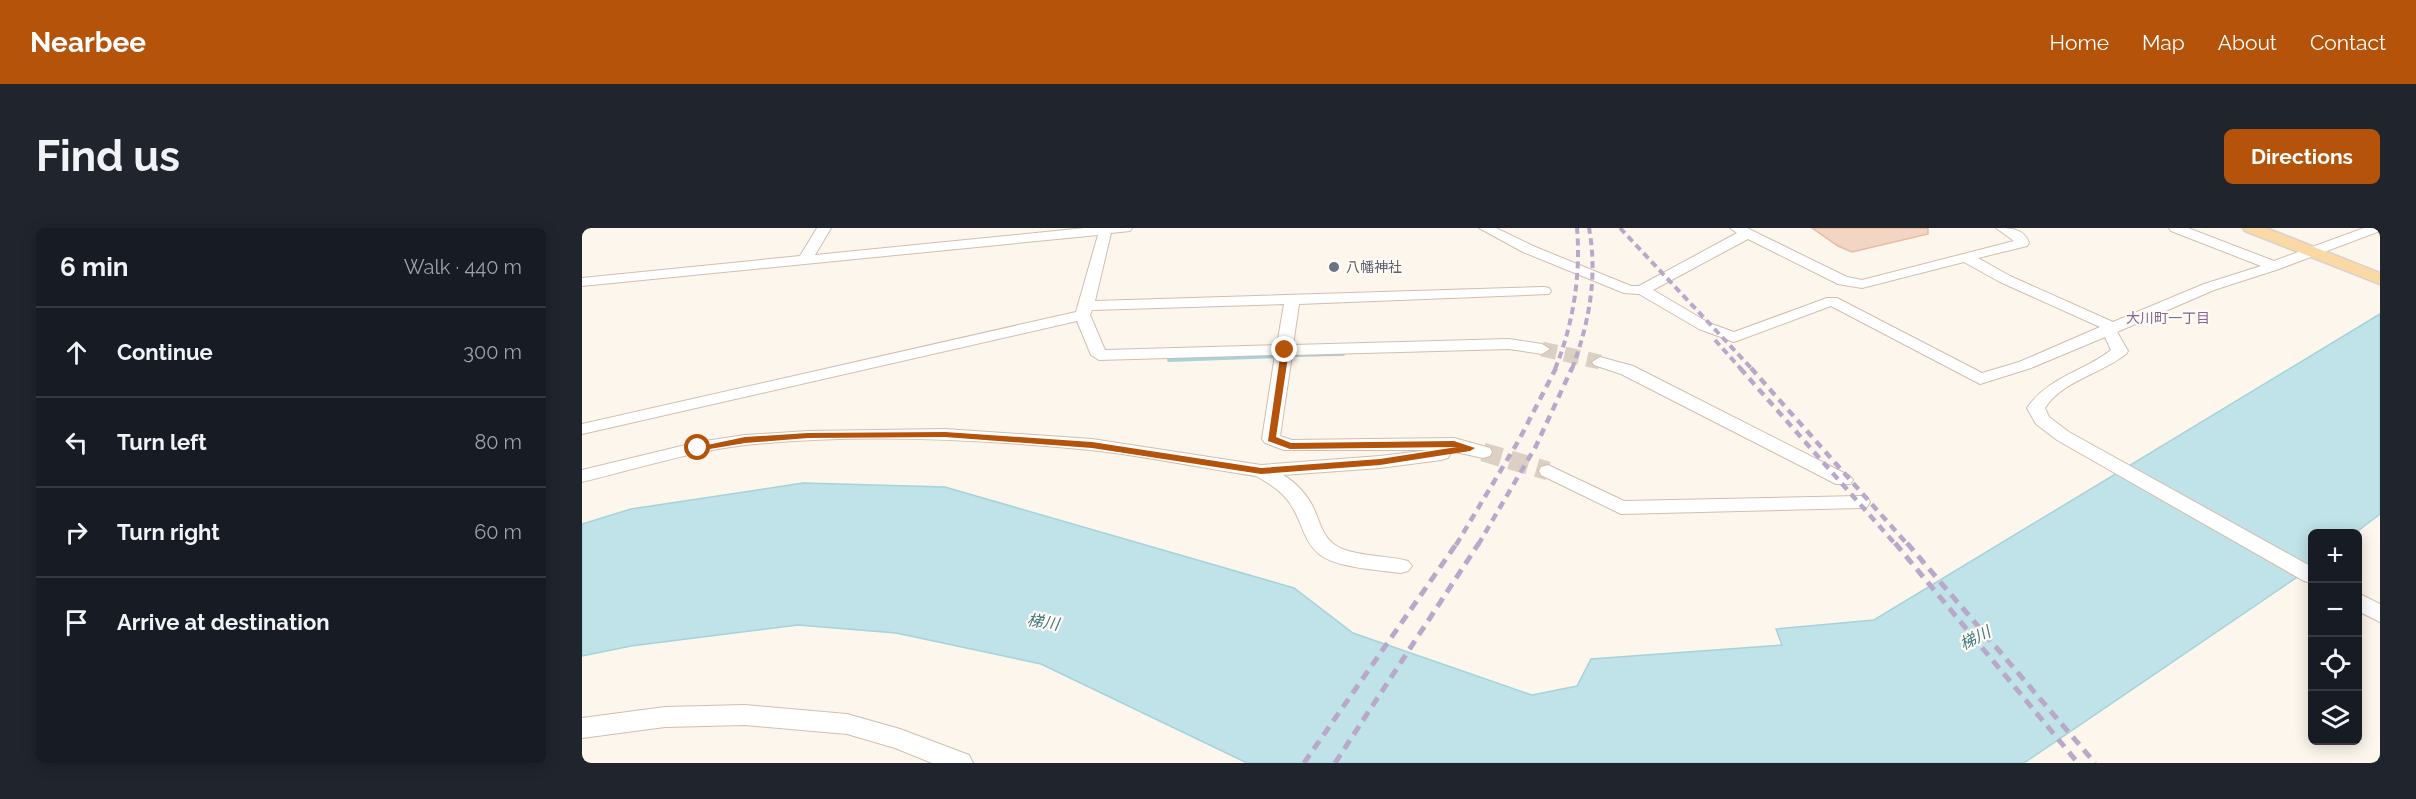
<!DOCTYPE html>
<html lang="en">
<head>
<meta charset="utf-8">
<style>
	:root { --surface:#171b24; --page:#20242c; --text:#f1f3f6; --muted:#9ea1a6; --line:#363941; --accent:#b45309 }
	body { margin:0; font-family:Raleway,"Noto Sans JP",sans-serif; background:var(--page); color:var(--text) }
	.controls { position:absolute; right:18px; bottom:18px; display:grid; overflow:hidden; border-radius:9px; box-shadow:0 3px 15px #0003 }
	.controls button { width:54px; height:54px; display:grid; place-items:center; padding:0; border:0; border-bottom:2px solid var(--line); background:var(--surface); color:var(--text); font:30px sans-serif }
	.stop { position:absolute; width:18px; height:18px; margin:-14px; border:4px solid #b45309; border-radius:50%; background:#fff }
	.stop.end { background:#b45309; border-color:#fff; box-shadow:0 2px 6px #0008 }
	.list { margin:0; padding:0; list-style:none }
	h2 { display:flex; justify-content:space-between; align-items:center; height:78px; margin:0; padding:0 24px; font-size:26px }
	h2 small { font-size:20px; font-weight:400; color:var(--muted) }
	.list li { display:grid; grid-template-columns:39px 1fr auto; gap:18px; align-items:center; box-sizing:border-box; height:90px; padding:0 24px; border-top:2px solid var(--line) }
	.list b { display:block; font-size:22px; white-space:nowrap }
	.list em { font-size:20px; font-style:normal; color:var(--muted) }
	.icon { flex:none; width:33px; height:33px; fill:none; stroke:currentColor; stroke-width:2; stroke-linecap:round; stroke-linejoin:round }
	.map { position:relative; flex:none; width:1798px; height:535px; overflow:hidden; border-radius:9px }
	header { display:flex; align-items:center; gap:36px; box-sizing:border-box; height:84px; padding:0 30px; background:var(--accent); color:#fff }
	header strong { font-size:28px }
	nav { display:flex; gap:33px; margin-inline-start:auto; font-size:21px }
	.intro { display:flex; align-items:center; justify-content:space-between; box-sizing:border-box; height:144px; padding:0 36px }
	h1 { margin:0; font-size:42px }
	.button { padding:15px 27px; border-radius:9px; background:var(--accent); color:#fff; font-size:21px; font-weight:700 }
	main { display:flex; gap:36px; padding:0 36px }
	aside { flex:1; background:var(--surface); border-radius:9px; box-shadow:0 3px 15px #0003 }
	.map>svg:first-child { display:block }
	.water { fill:#bfe3e8; stroke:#a5d3da; stroke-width:1.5 }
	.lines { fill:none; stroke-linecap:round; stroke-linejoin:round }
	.stream { stroke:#a5d3da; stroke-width:4 }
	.building { fill:#f3d5c3; stroke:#e6bba3; stroke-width:1.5 }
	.minor-tunnel-far1 { stroke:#dcd0c4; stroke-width:15; stroke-dasharray:15 8; stroke-linecap:butt }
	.minor-tunnel { stroke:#dcd0c4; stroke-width:19; stroke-dasharray:19 9; stroke-linecap:butt }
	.minor-casing { stroke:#d1beb0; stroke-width:2 }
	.major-casing { stroke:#dad1cd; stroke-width:3 }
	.minor { fill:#fff; fill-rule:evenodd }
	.major { fill:#fbd9a5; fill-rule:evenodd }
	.rail-far2 { stroke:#b9a8c9; stroke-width:4; stroke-dasharray:7 4.5; stroke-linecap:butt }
	.rail-far1 { stroke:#b9a8c9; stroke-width:4.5; stroke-dasharray:8 6; stroke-linecap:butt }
	.rail { stroke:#b9a8c9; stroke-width:5; stroke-dasharray:10 7; stroke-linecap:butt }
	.route { fill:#b45309 }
	.worship-dot { fill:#6b7280; stroke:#fffaf3; stroke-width:2 }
	.labels { text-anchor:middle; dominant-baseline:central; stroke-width:4.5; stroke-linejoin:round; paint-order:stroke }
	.far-worship-label { font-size:14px; fill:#5b616d; stroke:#fffaf3; text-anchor:start }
	.far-neighbourhood-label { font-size:14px; fill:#846695; stroke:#fffaf3 }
	.water-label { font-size:16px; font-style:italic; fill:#437c86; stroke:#fffaf3 }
</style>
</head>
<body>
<header>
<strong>Nearbee</strong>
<nav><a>Home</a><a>Map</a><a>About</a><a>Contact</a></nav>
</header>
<div class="intro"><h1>Find us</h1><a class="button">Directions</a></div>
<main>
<aside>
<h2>6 min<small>Walk · 440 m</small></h2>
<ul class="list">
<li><svg class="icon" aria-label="ahead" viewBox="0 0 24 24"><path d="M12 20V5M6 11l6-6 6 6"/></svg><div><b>Continue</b></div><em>300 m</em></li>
<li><svg class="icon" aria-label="left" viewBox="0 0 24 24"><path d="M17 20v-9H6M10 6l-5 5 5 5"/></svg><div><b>Turn left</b></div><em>80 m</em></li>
<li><svg class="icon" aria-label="right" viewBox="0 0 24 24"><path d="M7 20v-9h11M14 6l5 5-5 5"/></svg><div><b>Turn right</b></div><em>60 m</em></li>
<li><svg class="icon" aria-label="arrive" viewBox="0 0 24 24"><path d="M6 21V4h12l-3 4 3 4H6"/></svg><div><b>Arrive at destination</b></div></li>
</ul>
</aside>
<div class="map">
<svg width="1798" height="535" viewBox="0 0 1798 535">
	<rect width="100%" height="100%" fill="#fdf6ec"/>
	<path class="water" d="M 1798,86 L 1798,286 L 1773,305 L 1730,305 L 1730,339 L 1442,535 L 665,535 L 459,436 L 314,405 L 216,397 L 49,418 L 0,428 L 0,296 L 49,281 L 221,255 L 363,259 L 712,360 L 771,405 L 950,467 L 995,458 L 1009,431 L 1200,417 L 1194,401 L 1292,392 Z"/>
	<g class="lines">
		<path class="stream" d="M 709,127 L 761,126
			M 587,132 L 694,128"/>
	</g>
	<path class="building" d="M 1230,0 L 1346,0 L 1346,6 L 1270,24 L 1256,18 Z"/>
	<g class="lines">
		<path class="minor-tunnel-far1" d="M 960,121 L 1018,134"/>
		<path class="minor-tunnel" d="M 901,224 L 966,243"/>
		<defs>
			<path id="minor" d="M 235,0 L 249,0 L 233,27 L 503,0 L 550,0 L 548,3 L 529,5 L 513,73 L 962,59 L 967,60 L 969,63 L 967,66 L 717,76 L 711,117 L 927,111 L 960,116 L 968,121 L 960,126 L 927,121 L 710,127 L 698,208 L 710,212 L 872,210 L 908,220 L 910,224 L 908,228 L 901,230 L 864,222 L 868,226 L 866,230 L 859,232 L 798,240 L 701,247 C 714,254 726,268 732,281 C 738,294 740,308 753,317 C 771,329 806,327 826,333 L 830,338 L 826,343 L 819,345 C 797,342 754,340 737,326 C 722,313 721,298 712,282 C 703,265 690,257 674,248 C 619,240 563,228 508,222 C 397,211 275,205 164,217 C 109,223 54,241 0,254 L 0,242 L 116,214 L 163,207 L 226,203 L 363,201 L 510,211 L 679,237 L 798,228 L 848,222 L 702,222 L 683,215 L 680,211 L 693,127 L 517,132 L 509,127 L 495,93 L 0,206 L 0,196 L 494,84 L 516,7 L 0,58 L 0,50 L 218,28 ZM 702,76 L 695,117 L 523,122 L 508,87 L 510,82 Z
				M 897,0 L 914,0 L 951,18 L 1049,58 L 1057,58 L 1155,5 L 1148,0 L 1165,0 L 1265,49 L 1280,52 L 1432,13 L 1414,0 C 1428,0 1442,0 1447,15 L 1445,18 L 1396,30 L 1428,48 L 1531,94 L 1622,56 L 1679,38 L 1589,3 L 1587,0 L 1606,0 L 1692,33 L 1782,0 L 1798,0 L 1798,3 L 1697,41 L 1632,62 L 1535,104 L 1546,123 L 1544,126 C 1519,146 1480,153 1463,180 L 1467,189 L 1487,204 L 1730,339 L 1730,355 L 1722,353 L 1475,212 L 1454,196 L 1445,180 C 1466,149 1501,144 1529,122 L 1523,109 L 1449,140 L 1398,156 L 1249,78 L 1152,114 L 1117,101 L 1057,66 L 1042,65 L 941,24 ZM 1166,11 L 1256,56 L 1280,60 L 1382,34 L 1418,54 L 1518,99 L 1437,134 L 1400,145 L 1255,70 L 1245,70 L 1152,104 L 1127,95 L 1071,62 Z
				M 1018,129 L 1051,138 L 1268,248 L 1271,252 L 1268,256 L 1254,256 L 1039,146 L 1012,137 L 1010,134 Z
				M 966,237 L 1042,273 L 1278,268 L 1285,269 L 1288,274 L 1285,279 L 1278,280 L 1039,286 L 959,247 L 957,243 L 959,239 Z
				M 1776,365 L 1798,376 L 1798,394 L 1776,383 Z
				M 163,477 L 265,486 L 318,501 L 387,527 L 391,535 L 350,535 L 313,520 L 265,506 L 163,497 L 83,499 L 0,510 L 0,490 L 83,479 Z"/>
			<path id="major" d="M 1661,0 L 1684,0 L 1798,45 L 1798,56 L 1663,3 Z"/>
		</defs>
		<use href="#minor" class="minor-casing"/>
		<use href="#major" class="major-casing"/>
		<use href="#minor" class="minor"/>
		<use href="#major" class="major"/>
		<path class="rail-far2" d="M 1038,0 L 1170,141
			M 1133,112 L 1159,141
			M 973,141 C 991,97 999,48 995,0
			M 990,141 C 1007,95 1016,49 1007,0"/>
		<path class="rail-far1" d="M 1158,140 L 1314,317
			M 1169,140 L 1326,317
			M 874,317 L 937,212 L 974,140
			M 896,317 L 954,218 L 990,140"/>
		<path class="rail" d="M 1313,315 L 1496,535
			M 1325,315 L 1513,535
			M 722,535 L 875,315
			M 753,535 L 897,315"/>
	</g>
	<path class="route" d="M 703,120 L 707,122 L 694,209 L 709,215 L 872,213 L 893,220 L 888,223 L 798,237 L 679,246 L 510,220 L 363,209 L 226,210 L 163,215 L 116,223 L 111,220 L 163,209 L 226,205 L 363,204 L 510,214 L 679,240 L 798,231 L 875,219 L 708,221 L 686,213 L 699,122 Z"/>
	<circle class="worship-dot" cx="752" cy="39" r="6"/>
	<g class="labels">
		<g class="far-worship-label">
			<text x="764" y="39">八幡神社</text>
		</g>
		<g class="far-neighbourhood-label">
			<text x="1586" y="90">大川町一丁目</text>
		</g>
		<g class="water-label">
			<text transform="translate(461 394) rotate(9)">梯川</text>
			<text transform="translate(1393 410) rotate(-27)">梯川</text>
		</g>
	</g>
</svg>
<div class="controls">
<button>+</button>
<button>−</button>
<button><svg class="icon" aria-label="locate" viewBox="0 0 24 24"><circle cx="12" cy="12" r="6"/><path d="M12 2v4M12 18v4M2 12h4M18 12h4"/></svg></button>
<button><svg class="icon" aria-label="layers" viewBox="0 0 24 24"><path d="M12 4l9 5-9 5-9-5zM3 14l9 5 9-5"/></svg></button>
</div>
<div class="stop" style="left:116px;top:220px"></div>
<div class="stop end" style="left:703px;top:122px"></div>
</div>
</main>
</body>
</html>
